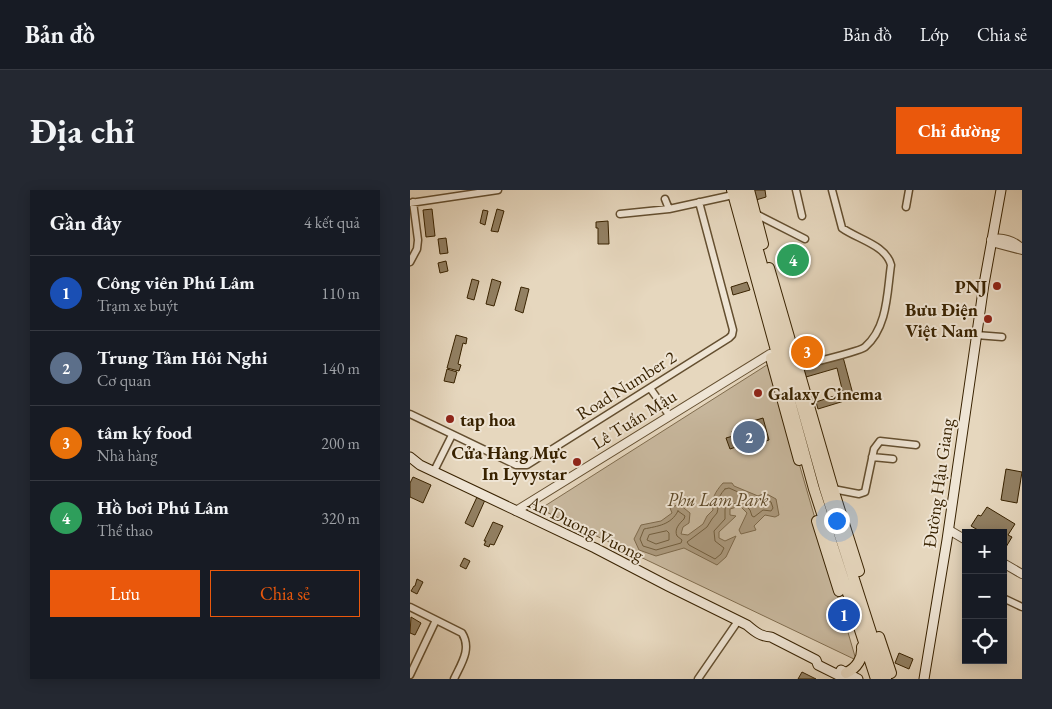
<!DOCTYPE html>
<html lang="vi">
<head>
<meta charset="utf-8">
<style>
	:root { --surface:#171b24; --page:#242831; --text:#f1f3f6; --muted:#9ea1a6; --line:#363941; --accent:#ea580c }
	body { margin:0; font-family:"EB Garamond",serif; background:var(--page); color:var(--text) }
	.controls { position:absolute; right:15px; bottom:15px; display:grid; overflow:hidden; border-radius:0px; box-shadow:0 2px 12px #0003 }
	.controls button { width:45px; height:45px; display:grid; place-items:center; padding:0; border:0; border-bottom:1px solid var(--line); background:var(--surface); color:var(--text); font:25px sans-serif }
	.you { position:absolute; left:426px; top:330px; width:18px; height:18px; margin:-12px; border:4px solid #fff; border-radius:50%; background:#1a73e8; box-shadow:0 0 0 8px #1a73e833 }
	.badge { display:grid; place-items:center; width:32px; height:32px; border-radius:50%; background:var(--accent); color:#fff; font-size:16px; font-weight:700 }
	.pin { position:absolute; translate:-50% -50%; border:2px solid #fff; box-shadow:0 1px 5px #0006 }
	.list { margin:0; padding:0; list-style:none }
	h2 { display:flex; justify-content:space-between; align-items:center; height:65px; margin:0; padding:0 20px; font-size:21px }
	h2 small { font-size:16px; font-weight:400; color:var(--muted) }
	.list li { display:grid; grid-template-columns:32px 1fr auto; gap:15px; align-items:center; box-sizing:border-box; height:75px; padding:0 20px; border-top:1px solid var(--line) }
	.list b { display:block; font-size:19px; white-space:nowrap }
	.list p { margin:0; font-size:16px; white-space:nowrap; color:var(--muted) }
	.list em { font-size:16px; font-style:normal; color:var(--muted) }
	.actions { display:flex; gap:10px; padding:15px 20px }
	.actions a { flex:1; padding:11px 0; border:1px solid var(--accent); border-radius:0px; text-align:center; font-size:18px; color:var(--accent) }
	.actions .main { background:var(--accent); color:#fff }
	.icon { flex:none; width:28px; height:28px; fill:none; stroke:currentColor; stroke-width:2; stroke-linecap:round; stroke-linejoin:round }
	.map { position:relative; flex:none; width:612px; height:489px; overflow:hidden; border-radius:0px }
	header { display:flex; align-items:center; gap:30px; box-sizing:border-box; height:70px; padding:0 25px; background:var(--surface); border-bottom:1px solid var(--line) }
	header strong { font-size:24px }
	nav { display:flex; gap:28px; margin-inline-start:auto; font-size:18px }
	.intro { display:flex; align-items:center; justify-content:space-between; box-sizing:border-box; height:120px; padding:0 30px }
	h1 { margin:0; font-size:35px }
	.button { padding:12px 22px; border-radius:0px; background:var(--accent); color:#fff; font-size:18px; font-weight:700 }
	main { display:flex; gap:30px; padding:0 30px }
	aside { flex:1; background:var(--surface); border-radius:0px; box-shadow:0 2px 12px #0003 }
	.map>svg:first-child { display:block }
	.green { fill:#c8b89e; stroke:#806d4f }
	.water { fill:#ab997d; stroke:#7d694b }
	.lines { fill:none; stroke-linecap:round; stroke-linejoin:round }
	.shore { stroke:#725e3e; stroke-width:1 }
	.building { fill:#928063; stroke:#382200 }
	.minor-casing { stroke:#644f30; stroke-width:9 }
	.tertiary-casing { stroke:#644f30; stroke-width:10 }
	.secondary-casing { stroke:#382200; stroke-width:11 }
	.primary-casing { stroke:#382200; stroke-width:12 }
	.minor { stroke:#efe5d5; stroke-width:6 }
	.tertiary { stroke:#efe5d5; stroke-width:8 }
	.secondary { stroke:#efe5d5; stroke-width:9 }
	.primary { stroke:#e6d7be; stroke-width:10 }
	.poi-dot { fill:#8f2418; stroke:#efe5d5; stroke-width:2 }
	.labels { text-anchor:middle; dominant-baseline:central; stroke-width:4; stroke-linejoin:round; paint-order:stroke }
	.poi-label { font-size:18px; font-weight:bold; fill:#382200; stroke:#efe5d5; text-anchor:end }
	.street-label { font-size:18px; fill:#382200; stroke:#efe5d5 }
	.park-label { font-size:18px; font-style:italic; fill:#5c4828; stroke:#efe5d5 }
</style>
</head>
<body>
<header>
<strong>Bản đồ</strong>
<nav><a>Bản đồ</a><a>Lớp</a><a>Chia sẻ</a></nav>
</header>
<div class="intro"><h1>Địa chỉ</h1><a class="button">Chỉ đường</a></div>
<main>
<aside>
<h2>Gần đây<small>4 kết quả</small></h2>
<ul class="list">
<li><span class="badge" style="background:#1a4fb4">1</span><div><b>Công viên Phú Lâm</b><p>Trạm xe buýt</p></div><em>110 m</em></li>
<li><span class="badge" style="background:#5c6f8a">2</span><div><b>Trung Tâm Hôi Nghi</b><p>Cơ quan</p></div><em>140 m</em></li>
<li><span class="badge" style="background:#e8710a">3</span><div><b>tâm ký food</b><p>Nhà hàng</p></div><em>200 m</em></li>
<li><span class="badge" style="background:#2e9e5b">4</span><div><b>Hồ bơi Phú Lâm</b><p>Thể thao</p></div><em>320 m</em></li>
</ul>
<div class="actions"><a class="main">Lưu</a><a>Chia sẻ</a></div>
</aside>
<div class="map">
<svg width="612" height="489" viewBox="0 0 612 489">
	<rect width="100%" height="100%" fill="#e6d7be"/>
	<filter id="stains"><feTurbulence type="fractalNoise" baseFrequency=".004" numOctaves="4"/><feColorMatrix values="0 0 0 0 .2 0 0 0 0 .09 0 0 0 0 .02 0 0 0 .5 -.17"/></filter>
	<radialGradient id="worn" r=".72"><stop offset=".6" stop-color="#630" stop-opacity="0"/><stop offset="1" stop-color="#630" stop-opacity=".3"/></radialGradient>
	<path class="green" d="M 360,173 L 446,470 L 130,319 Z"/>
	<path class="water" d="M 392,61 L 395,72 L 373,79 L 370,67 Z
		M 313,293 L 322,293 L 324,296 L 348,306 L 355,303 L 366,309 L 369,325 L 365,327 L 355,325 L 344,336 L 346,340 L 331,344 L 329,340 L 337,323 L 330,316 L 320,319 L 320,325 L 326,326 L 309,342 L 309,348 L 315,351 L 326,346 L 316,367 L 307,375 L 274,358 L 246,366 L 229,360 L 224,349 L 231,335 L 251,331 L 262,323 L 260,318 L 269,314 L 280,323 L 279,333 L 273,337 L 271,344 L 278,345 L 293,334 L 297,326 L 303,320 C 301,309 305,302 313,293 Z"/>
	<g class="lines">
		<path class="shore" d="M 315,299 L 319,298 L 346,310 L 355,309 L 361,312 L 363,318 L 361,321 L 353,320 L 344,327 L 342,326 L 340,320 L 332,312 L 317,315 L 315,319 L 315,329 L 304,341 L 305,351 L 314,358 L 311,364 L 305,369 L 279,355 L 277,352 L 297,337 L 302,329 L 307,323 C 310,312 305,310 315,299 Z
			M 268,321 L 275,326 L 274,329 C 269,334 264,339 267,346 L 272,350 L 271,353 L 246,360 L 233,356 L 230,349 L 234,339 C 248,336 261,335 268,321 Z
			M 257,341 L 259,343 L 259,350 L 246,354 L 237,350 L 239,345 Z"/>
	</g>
	<path class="building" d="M 344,0 L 355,0 L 356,7 L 346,10 Z
		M 22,19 L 25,46 L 16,47 L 13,20 Z
		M 87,19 L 94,21 L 88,42 L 81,41 Z
		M 73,20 L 78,21 L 75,35 L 70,33 Z
		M 198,31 L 199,54 L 188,54 L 188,38 L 186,38 L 186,32 Z
		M 36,48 L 38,63 L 30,64 L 28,49 Z
		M 36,71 L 38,81 L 30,83 L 28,73 Z
		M 62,89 L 69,91 L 64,110 L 57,108 Z
		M 82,89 L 91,92 L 84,116 L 76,114 Z
		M 337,92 L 340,100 L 323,105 L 321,97 Z
		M 111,97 L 119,99 L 113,123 L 105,120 Z
		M 46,145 L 57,148 L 56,154 L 53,153 L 48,174 L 51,175 L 49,181 L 37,178 Z
		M 433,167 L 444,208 L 408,219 L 406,212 L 433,203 L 427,178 L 396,187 L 394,180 Z
		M 37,179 L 47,182 L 44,193 L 34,191 Z
		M 353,228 L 359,250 L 339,257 L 340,261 L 331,263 L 329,256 L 320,259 L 316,248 L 323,246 L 322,241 L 327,239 L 326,236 Z
		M 596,279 L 612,282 L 607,313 L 591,310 Z
		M 3,287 L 21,295 L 13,313 L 0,307 L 0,293 Z
		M 67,307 L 75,310 L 63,337 L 55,333 Z
		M 577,317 L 605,334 L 598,345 L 602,347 L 596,357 L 593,355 L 593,343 L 573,343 L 561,336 L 568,325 L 571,326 Z
		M 83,332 L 93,336 L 84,355 L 80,354 L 79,357 L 74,355 L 76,351 L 74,351 Z
		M 54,368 L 60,371 L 56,379 L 50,376 Z
		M 7,389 L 13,392 L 7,404 L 1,401 L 4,396 L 5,396 Z
		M 1,427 L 11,433 L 5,445 L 0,443 Z
		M 489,463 L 503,469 L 499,479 L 485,473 Z
		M 392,482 L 406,489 L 388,489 Z"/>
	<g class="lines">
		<defs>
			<path id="minor" d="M 386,0 L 392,26
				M 255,9 L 259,19
				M 0,13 L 88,0
				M 496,17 L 499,0
				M 344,23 L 395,49
				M 210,24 L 259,19 L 323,5
				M 0,72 L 7,59 L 8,50 L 3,12
				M 566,145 L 592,147
				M 389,176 C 400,173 449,162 455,157 C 478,137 477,102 481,75 C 476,55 447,49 432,38 L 422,0
				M 240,198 L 259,225
				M 0,224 L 106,275 L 117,275 L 319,148 L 322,145 L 323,140 L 289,12
				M 462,267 L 483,269
				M 24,281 L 42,245
				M 423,299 L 449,304 L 455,302 L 464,259 L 470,251 L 506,255
				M 593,408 L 612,417
				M 0,417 L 52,443 C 62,459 51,474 44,489
				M 0,485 L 26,430
				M 288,489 L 328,431"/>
			<path id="tertiary" d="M 581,50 C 591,46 605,51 612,59
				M 581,50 L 585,53 L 612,60
				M 106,321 L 360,164
				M 539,340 L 556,350
				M 593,373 L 612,384"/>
			<path id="secondary" d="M 0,267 L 10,275 L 185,358 L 258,396 L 337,435 C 344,441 351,447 361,447 L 406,470 L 408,475 L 436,489
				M 431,480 L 448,489
				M 514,489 L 537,350 L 574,94 L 591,0"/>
			<path id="primary" d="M 322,0 L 404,299 L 466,489
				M 331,0 L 415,299 L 476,489
				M 339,0 L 353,54
				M 359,78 L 423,299 L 449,381
				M 361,168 L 389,270
				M 407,331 L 429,401
				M 469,447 L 481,483
				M 436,483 C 447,478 453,468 452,457"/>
		</defs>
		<use href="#minor" class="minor-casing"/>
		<use href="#tertiary" class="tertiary-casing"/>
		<use href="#secondary" class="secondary-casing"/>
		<use href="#primary" class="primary-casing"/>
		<use href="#minor" class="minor"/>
		<use href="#tertiary" class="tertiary"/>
		<use href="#secondary" class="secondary"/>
		<use href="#primary" class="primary"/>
	</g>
	<g class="poi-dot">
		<circle cx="587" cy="96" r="5"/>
		<circle cx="578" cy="129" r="5"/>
		<circle cx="348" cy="203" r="5"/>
		<circle cx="40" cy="229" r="5"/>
		<circle cx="167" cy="272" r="5"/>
	</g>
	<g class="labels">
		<g class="poi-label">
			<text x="577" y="96">PNJ</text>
			<text x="568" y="119">Bưu Điện<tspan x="568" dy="21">Việt Nam</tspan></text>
			<text x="358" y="203" text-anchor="start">Galaxy Cinema</text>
			<text x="50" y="229" text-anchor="start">tap hoa</text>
			<text x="157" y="262">Cửa Hàng Mực<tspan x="157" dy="21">In Lyvystar</tspan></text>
		</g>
		<g class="street-label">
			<text transform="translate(216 195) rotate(-32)">Road Number 2</text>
			<text transform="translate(224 229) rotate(-32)">Lê Tuấn Mậu</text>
			<text transform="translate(528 293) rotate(-82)">Đường Hậu Giang</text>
			<text transform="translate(176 338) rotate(26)">An Duong Vuong</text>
		</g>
		<g class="park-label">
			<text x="308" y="309">Phu Lam Park</text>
		</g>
	</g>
	<rect width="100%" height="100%" filter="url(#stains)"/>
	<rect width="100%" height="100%" fill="url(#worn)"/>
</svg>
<div class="controls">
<button>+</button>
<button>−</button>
<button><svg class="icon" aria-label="locate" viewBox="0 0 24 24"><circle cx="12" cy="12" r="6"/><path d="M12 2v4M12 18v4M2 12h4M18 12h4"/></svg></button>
</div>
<div class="you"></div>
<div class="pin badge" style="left:434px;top:425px;background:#1a4fb4">1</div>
<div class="pin badge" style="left:339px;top:247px;background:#5c6f8a">2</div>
<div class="pin badge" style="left:397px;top:162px;background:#e8710a">3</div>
<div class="pin badge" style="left:383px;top:70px;background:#2e9e5b">4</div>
</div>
</main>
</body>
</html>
